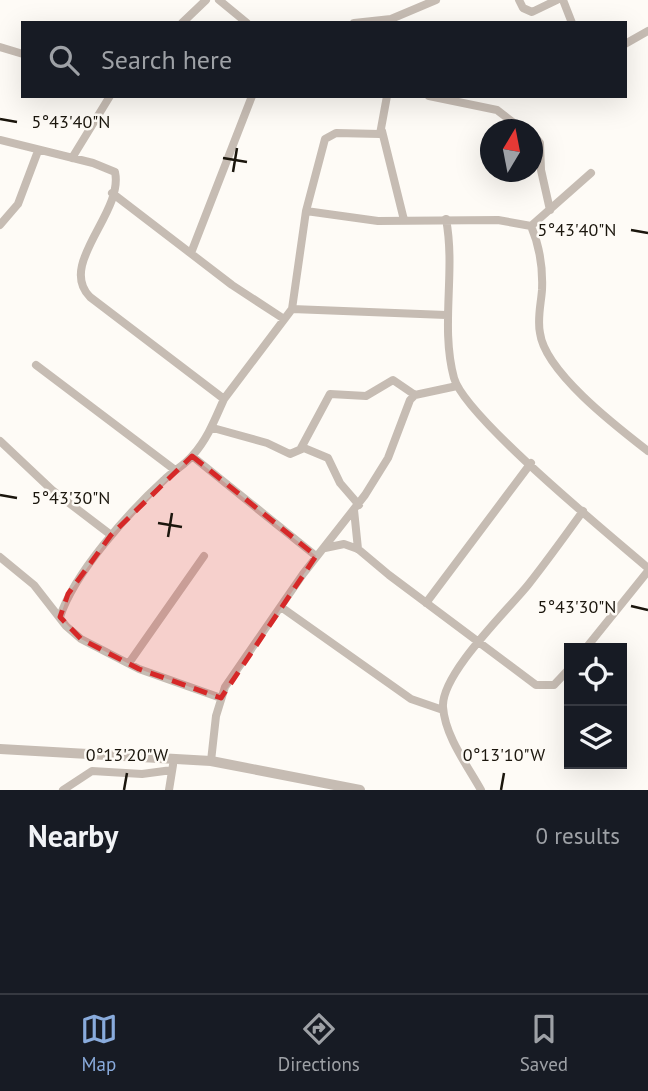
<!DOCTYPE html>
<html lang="en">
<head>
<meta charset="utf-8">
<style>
	:root { --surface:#171b24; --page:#242831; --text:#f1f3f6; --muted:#9ea1a6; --line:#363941; --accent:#89abdc }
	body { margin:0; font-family:"PT Sans",sans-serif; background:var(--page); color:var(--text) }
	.controls { position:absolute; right:21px; bottom:21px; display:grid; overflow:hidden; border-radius:0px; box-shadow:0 7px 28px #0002 }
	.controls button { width:63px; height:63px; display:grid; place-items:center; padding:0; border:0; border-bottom:2px solid var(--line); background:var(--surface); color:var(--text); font:35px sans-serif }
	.compass { position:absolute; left:480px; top:119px; width:63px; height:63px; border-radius:50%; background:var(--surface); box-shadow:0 7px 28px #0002; rotate:10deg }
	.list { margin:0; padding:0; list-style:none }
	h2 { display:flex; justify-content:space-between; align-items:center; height:91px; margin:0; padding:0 28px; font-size:30px }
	h2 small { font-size:23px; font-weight:400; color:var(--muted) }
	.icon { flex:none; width:38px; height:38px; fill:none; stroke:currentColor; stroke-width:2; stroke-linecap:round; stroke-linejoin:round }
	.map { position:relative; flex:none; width:648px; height:790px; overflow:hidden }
	.search { position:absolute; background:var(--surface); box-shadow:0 7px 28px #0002; left:21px; right:21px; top:21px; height:77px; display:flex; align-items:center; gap:18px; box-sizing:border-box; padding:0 24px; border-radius:0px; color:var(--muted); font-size:26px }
	.sheet { height:203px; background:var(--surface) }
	nav { display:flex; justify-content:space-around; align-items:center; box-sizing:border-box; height:98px; border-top:2px solid var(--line); background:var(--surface); font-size:19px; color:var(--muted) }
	nav a { display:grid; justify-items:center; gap:4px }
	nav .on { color:var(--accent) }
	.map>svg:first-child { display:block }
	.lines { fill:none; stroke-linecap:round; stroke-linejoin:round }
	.minor { stroke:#c6bcb3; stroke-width:8 }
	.tertiary { stroke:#c6bcb3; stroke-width:10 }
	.marked { fill:#d62828; fill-opacity:0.2; stroke:#d62828; stroke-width:5; stroke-dasharray:14 9; stroke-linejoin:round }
	.ticks { fill:none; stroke:#1b160d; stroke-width:2.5 }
	.ticks-label { font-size:18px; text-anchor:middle; fill:#1b160d; stroke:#fefbf6; stroke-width:5; stroke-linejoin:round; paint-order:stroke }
</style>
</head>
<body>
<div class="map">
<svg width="648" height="790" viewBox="0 0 648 790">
	<rect width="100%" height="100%" fill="#fefbf6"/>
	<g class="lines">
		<path class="minor" d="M 219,0 L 247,23
			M 519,0 L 523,8 L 532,12 L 557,0
			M 563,0 L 572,23
			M 182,23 L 206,0
			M 354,23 L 391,19 L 436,0
			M 625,44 L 648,31
			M 0,47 L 23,54
			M 429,96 L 497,110 L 523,130
			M 382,131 L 404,220
			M 532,133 L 540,143 L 541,170 L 550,210
			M 0,140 L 93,163 L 115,172 C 124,213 57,264 90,297 L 224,399 C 215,419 208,438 193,455 C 185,465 173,471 164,480 C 129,512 74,573 60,617
			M 72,158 L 110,96
			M 112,193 L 232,285 L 284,319
			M 306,211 L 378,221 L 498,220 L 531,226 L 591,173
			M 446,219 C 456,272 440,326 454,378 C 465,417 611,536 648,568
			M 0,225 L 18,204 L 38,151
			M 531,226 C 540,247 543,268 542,290 C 541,304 537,319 540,333 C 545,372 617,427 648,451
			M 191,253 L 252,96
			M 292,309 L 446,315
			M 36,365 L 175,470
			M 224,399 L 292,309 L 306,211 L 325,139 L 336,133 L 380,134 L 387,96
			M 213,428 L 267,443 L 290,454 L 304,448 L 328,458 L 340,483 L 359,505
			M 0,441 L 52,490 L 111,535
			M 301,448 L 330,394 L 366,396 L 393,380 L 415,395
			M 192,456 L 316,556
			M 354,510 L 358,549
			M 325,548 L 344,544 L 358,549 L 389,575 L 536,685 L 554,685 L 569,669
			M 0,557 L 34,585 L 66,626 L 81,639 L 139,669 L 221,698
			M 426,603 L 531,463
			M 281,607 L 411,699 L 443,710
			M 586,648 L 648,571
			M 129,663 L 204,556
			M 211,761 L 216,716 L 225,687 L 303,574 L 365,495 L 388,458 L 410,400 L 415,395 L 457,386
			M 63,790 L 92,771 L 142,774 L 172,770
			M 169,790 L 173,765
			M 481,790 C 467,765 445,736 443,707 C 441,674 507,611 528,585 C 547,561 565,536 583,511"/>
		<path class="tertiary" d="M 0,749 L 211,761 L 360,790"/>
	</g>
	<path class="marked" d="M 192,456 L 316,556 L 221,698 L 139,669 L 81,639 L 60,617 L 68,594 L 111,535 Z"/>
	<path class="ticks" d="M 0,119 L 17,122M 223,158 L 247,162M 233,172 L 237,148M 631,230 L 648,233M 0,495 L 17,498M 158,523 L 182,527M 168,537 L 172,513M 631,606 L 648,610M 124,790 L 127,773M 501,790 L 504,773"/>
	<g class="ticks-label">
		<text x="71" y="128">5°43'40"N</text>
		<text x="577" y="236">5°43'40"N</text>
		<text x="71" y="504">5°43'30"N</text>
		<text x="577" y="613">5°43'30"N</text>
		<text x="127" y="761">0°13'20"W</text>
		<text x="504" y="761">0°13'10"W</text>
	</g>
</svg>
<div class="controls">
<button><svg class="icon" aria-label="locate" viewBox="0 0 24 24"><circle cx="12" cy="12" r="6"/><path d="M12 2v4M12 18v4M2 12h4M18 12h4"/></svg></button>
<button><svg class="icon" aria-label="layers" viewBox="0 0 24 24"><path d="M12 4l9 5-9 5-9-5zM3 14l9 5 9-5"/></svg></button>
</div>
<svg class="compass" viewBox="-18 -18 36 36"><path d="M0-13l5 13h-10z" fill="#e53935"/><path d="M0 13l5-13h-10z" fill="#9ea1a6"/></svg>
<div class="search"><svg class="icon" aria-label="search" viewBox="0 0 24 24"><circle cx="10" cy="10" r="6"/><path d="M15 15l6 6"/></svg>Search here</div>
</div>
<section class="sheet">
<h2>Nearby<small>0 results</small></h2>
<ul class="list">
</ul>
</section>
<nav>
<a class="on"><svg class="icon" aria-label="map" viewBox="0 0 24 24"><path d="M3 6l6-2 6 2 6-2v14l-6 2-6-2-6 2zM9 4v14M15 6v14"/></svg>Map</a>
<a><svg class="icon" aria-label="directions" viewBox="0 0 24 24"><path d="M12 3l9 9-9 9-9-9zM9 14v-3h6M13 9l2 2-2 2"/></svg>Directions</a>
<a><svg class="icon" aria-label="saved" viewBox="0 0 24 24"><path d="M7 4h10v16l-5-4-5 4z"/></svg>Saved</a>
</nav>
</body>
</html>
